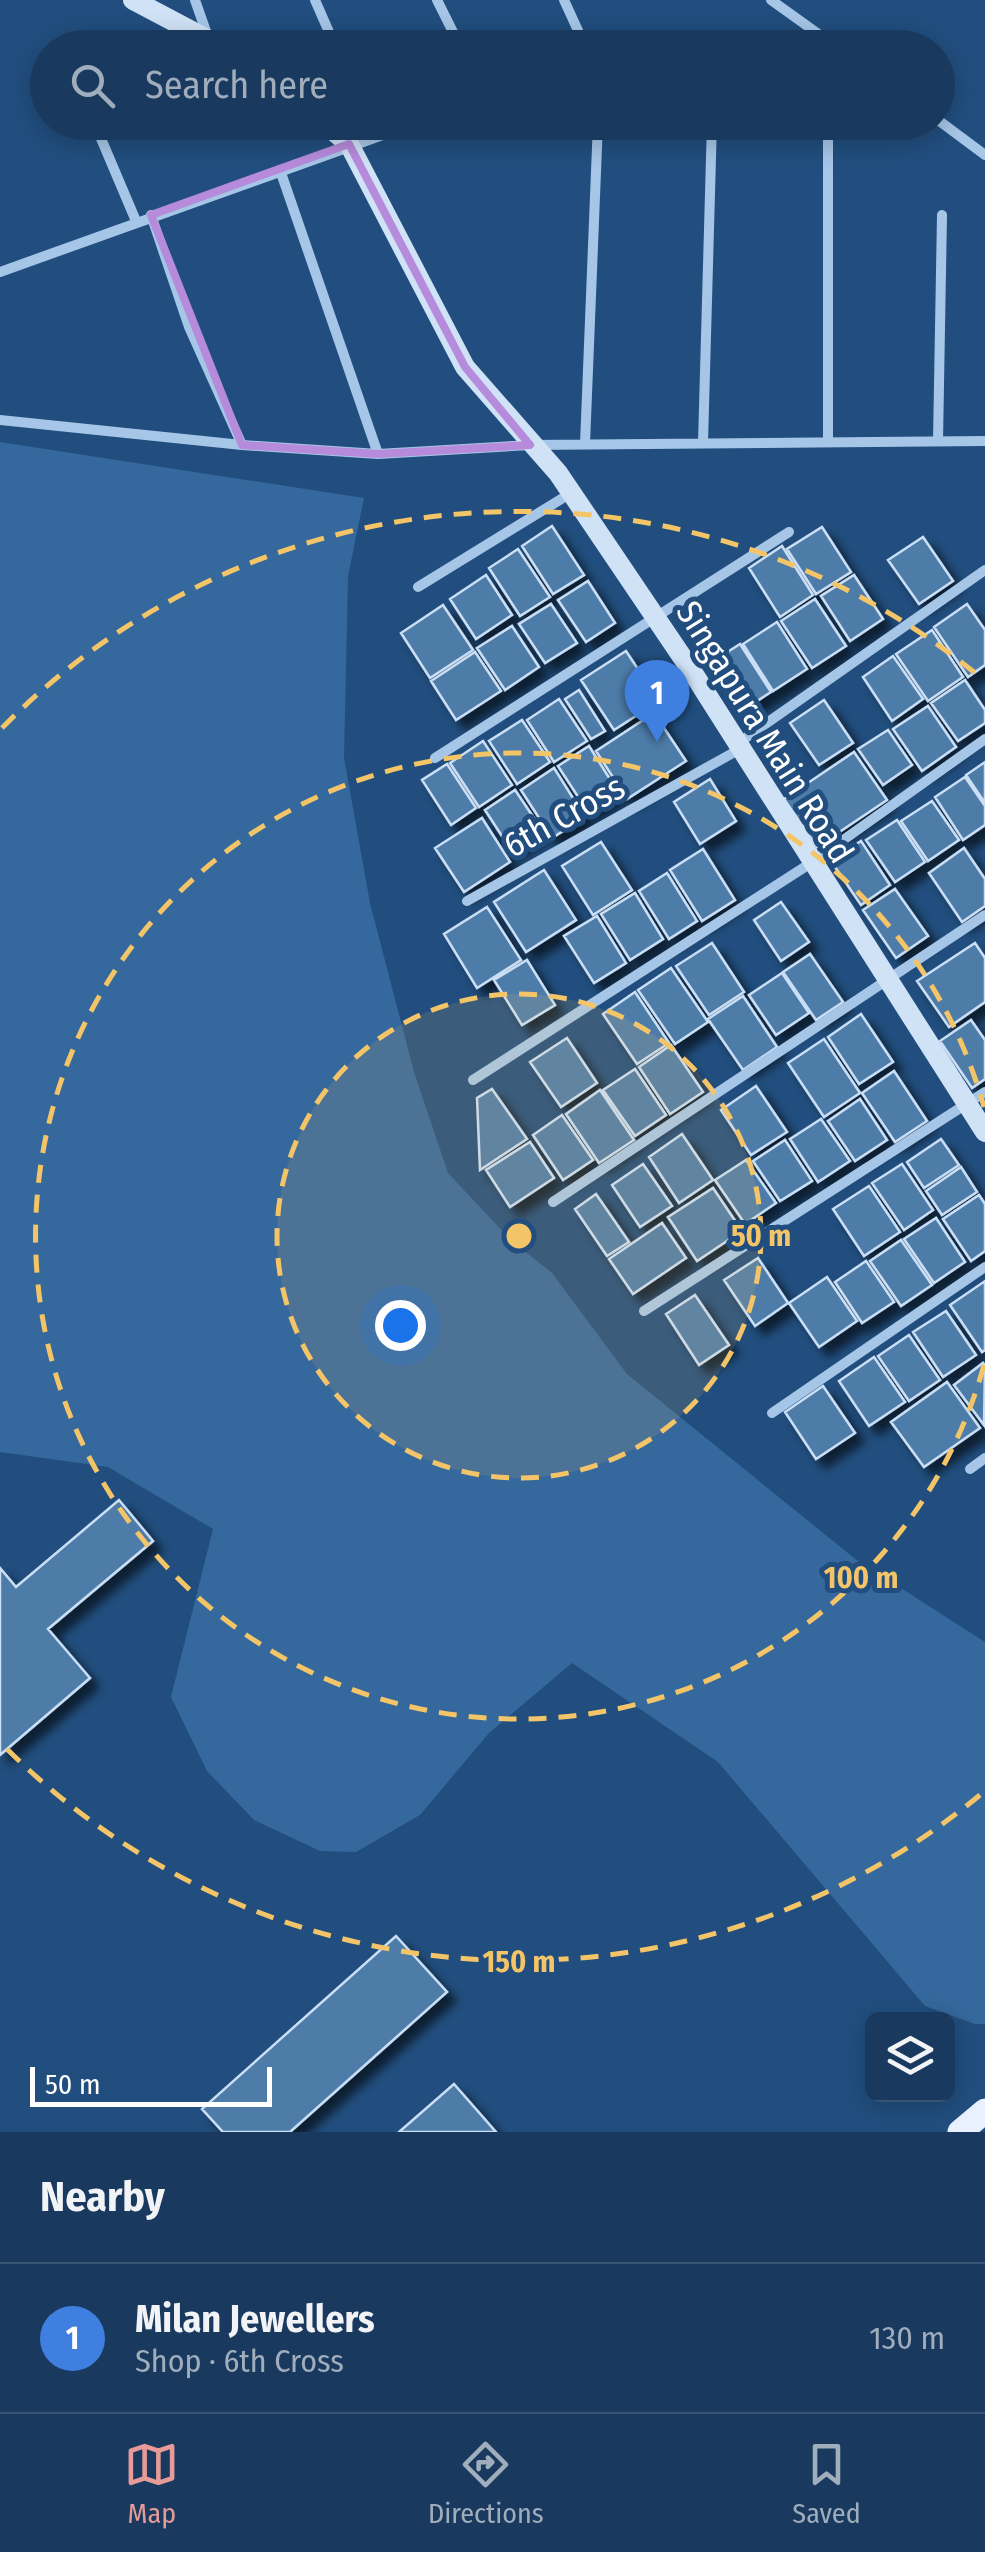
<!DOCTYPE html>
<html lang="en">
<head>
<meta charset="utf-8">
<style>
	:root { --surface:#193a5e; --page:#264567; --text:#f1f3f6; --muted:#9fadbc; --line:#375473; --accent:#e69b98 }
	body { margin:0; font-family:"Fira Sans Condensed",sans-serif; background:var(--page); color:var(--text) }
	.controls { position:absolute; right:30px; bottom:30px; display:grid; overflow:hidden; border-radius:15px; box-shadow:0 5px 25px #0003 }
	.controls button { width:90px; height:90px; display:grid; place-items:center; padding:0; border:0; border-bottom:2px solid var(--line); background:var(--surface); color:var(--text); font:50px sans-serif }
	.scale { position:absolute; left:30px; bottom:25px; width:242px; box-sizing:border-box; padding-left:10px; border:5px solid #fff; border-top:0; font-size:28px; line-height:35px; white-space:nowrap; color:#fff; -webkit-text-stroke:8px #214e7e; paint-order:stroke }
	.you { position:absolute; left:400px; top:1325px; width:35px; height:35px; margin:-25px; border:8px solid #fff; border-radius:50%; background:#1a73e8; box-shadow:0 0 0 15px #1a73e833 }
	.badge { display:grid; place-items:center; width:65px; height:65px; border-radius:50%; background:var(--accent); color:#fff; font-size:32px; font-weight:700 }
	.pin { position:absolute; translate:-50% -82px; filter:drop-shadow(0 2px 5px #0008) }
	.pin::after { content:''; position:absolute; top:52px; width:35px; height:30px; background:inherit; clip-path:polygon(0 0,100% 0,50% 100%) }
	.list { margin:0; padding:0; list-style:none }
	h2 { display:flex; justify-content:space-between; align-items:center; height:130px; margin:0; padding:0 40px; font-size:42px }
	h2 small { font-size:32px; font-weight:400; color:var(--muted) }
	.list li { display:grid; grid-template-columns:65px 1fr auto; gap:30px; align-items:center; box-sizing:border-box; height:150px; padding:0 40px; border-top:2px solid var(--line) }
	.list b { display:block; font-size:38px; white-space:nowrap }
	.list p { margin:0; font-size:32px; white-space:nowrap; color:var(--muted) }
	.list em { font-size:32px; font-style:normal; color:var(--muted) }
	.icon { flex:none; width:55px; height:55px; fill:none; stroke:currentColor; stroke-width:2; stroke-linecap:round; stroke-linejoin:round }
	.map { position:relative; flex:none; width:985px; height:2132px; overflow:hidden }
	.search { position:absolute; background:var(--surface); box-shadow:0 5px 25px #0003; left:30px; right:30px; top:30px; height:110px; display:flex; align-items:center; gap:25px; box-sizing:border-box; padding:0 35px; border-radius:55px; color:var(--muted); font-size:38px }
	.sheet { height:280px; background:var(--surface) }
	nav { display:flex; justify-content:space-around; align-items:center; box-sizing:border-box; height:140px; border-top:2px solid var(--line); background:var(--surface); font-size:28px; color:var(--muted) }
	nav a { display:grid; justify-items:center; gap:5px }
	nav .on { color:var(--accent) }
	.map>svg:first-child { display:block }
	.green { fill:#35689c }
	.building { fill:#4e7ba9; stroke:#cadff5; stroke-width:2.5; filter:url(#shadow) }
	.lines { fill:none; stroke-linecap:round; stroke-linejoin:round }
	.street { stroke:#a6c6e7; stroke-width:10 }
	.secondary { stroke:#d0e2f6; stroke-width:20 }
	.primary { stroke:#e8f1fd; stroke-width:25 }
	.marked { fill:none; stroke:#b68bdc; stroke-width:8; stroke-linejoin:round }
	.ring { fill:none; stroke:#f3c568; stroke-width:5; stroke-dasharray:18 12 }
	.labels { text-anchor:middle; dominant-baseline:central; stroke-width:10; stroke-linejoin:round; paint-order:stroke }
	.street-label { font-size:35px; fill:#fff; stroke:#214e7e }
	.centre { fill:#f3c568; stroke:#214e7e; stroke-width:5 }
	.ring-label { font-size:30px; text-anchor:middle; font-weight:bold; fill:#f3c568; stroke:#214e7e; stroke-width:10; stroke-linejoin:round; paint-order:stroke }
</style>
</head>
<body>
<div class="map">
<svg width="985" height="2132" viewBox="0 0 985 2132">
	<defs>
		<filter id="shadow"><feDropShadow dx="9" dy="9" stdDeviation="5" flood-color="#0009"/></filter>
	</defs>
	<rect width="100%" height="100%" fill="#214e7e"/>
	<path class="green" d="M 0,442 L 364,498 L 348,576 L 344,758 L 370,903 L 414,1072 L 448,1173 L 511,1240 L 552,1273 L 627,1374 L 854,1558 L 985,1642 L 985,2024 L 975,2024 L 925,2006 L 718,1762 L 572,1663 L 489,1733 L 420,1815 L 356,1852 L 320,1851 L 254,1820 L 207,1771 L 171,1697 L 213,1529 L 108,1467 L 0,1452 Z"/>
	<path class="building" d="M 552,526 L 584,575 L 553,594 L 522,546 Z
		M 822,527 L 851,572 L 816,594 L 787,549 Z
		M 923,537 L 953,581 L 919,604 L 888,560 Z
		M 782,546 L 813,595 L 780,617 L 749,568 Z
		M 518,549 L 550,597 L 520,616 L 489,568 Z
		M 486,575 L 512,615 L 476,639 L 450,599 Z
		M 854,575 L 883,619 L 850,641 L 821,596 Z
		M 588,581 L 615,623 L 586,642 L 558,600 Z
		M 815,599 L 846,646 L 812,668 L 781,621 Z
		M 551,604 L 577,643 L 545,663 L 519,624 Z
		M 967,604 L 985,630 L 985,665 L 968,677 L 934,627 Z
		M 443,605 L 473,650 L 430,678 L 401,633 Z
		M 777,622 L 807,669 L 773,691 L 743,644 Z
		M 512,626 L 539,667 L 505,690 L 477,648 Z
		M 932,630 L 963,677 L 928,701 L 896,654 Z
		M 740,644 L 771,692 L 740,712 L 709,664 Z
		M 626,651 L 659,701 L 614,730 L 581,680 Z
		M 475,652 L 501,691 L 456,720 L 431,681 Z
		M 893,656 L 923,699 L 892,721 L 863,677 Z
		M 965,680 L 985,710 L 985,723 L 958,741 L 931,703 Z
		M 579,690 L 605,731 L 591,739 L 565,699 Z
		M 559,699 L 587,741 L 554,762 L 527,720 Z
		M 824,700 L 853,743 L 819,765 L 790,723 Z
		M 928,706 L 956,747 L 922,771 L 893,729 Z
		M 654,713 L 686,761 L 627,799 L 596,751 Z
		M 522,720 L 550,762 L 517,784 L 489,741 Z
		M 888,730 L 912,765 L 883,785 L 858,749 Z
		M 483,741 L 512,785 L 479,807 L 450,763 Z
		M 589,746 L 618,792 L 588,812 L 558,766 Z
		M 854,752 L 887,800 L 817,847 L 784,799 Z
		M 985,762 L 985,803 L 966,775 Z
		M 447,764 L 476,808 L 451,825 L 422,780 Z
		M 554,768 L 585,817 L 552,838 L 521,790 Z
		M 965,777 L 985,806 L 985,825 L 963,840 L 935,797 Z
		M 710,779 L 736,821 L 700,844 L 674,802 Z
		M 515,790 L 542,830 L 511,850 L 485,810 Z
		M 932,801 L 959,840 L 928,861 L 901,821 Z
		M 482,818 L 510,862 L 464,892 L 435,848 Z
		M 897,820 L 925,862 L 895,882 L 866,840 Z
		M 861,841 L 890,885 L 861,905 L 831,861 Z
		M 601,842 L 632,890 L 593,915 L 562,866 Z
		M 964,848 L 985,879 L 985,906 L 962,922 L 929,873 Z
		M 703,849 L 735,900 L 702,921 L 670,870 Z
		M 544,870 L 576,920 L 526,952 L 494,902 Z
		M 667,873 L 697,921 L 669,939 L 639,891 Z
		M 895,889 L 928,936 L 896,958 L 863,910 Z
		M 635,893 L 663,939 L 630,960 L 601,914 Z
		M 781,902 L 809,942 L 781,961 L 754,920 Z
		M 487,907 L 521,960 L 477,988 L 444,934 Z
		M 597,916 L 626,963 L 594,983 L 564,936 Z
		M 712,943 L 744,992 L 709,1015 L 676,966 Z
		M 975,943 L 985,958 L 985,1002 L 949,1027 L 917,981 Z
		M 810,954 L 843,1002 L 816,1020 L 783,972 Z
		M 527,960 L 555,1005 L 522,1025 L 494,980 Z
		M 671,968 L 708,1022 L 675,1044 L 638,990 Z
		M 782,973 L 809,1013 L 776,1035 L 749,995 Z
		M 635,992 L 669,1043 L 637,1064 L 603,1014 Z
		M 743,996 L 777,1047 L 743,1070 L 708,1019 Z
		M 861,1014 L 893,1062 L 859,1084 L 828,1037 Z
		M 971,1020 L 985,1040 L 985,1079 L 972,1088 L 940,1041 Z
		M 567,1038 L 597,1083 L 561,1107 L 530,1062 Z
		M 824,1039 L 860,1093 L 824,1117 L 788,1063 Z
		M 671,1045 L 703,1092 L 670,1114 L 639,1067 Z
		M 635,1069 L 666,1115 L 635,1136 L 603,1090 Z
		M 894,1071 L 927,1121 L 895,1142 L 862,1093 Z
		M 756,1086 L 787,1132 L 751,1155 L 721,1110 Z
		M 492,1089 L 527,1139 L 480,1170 L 477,1098 Z
		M 600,1090 L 634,1140 L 599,1163 L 566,1114 Z
		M 860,1099 L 887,1140 L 855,1161 L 828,1121 Z
		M 562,1115 L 593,1160 L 563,1180 L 533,1135 Z
		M 821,1119 L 850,1161 L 818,1182 L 790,1139 Z
		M 682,1134 L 713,1180 L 679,1203 L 649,1157 Z
		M 941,1139 L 959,1165 L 924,1188 L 907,1162 Z
		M 785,1140 L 812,1181 L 780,1201 L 753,1161 Z
		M 530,1142 L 554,1178 L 510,1207 L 486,1170 Z
		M 746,1160 L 776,1203 L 745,1224 L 715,1180 Z
		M 643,1164 L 672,1206 L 640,1227 L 612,1185 Z
		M 902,1164 L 933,1210 L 904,1230 L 872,1183 Z
		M 961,1167 L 977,1192 L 942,1215 L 926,1191 Z
		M 869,1186 L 900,1232 L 864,1256 L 833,1209 Z
		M 713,1188 L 742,1231 L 697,1261 L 668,1217 Z
		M 596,1194 L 629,1242 L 607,1256 L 575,1209 Z
		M 979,1195 L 985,1204 L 985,1251 L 971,1261 L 943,1219 Z
		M 936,1218 L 965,1262 L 934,1283 L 904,1239 Z
		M 662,1223 L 686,1258 L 633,1294 L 609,1259 Z
		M 901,1240 L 932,1285 L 901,1306 L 870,1261 Z
		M 758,1258 L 788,1303 L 755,1326 L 724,1280 Z
		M 866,1261 L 894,1302 L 862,1323 L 835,1282 Z
		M 827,1277 L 857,1321 L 819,1347 L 789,1303 Z
		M 985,1281 L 985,1350 L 982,1352 L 950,1305 Z
		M 695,1295 L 729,1345 L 699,1365 L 666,1314 Z
		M 946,1311 L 976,1355 L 943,1377 L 913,1332 Z
		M 909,1335 L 940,1380 L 909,1401 L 878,1356 Z
		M 874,1357 L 905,1402 L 869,1426 L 839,1381 Z
		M 983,1363 L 985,1365 L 984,1425 L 954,1385 Z
		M 947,1382 L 980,1428 L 924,1467 L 891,1422 Z
		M 823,1386 L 855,1433 L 816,1459 L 785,1412 Z
		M 119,1500 L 153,1541 L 48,1629 L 90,1678 L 0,1755 L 0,1568 L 16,1587 Z
		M 396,1936 L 447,1992 L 290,2132 L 223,2132 L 202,2109 Z
		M 454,2084 L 496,2132 L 399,2132 Z"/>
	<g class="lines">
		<path class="street" d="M 195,0 L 208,37
			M 315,0 L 336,48
			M 437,0 L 461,48
			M 564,0 L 586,48
			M 771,0 L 838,48
			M 938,120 L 985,155
			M 94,122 L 136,221
			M 280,170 L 378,454 L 530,445 L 985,441
			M 151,215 L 189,327 L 242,445
			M 0,272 L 419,122
			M 0,420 L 242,445 L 378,454
			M 938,441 L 942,215
			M 828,442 L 828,122
			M 703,443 L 712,122
			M 585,444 L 598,122
			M 418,587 L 571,493
			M 737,744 L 985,570
			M 435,758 L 789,532
			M 467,901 L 740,749
			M 473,1080 L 811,863 L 985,739
			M 553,1202 L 985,915
			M 644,1311 L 985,1092
			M 772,1413 L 985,1267
			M 970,1469 L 985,1458"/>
		<path class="secondary" d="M 133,0 L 224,48
			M 323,122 L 349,144 L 465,367 L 558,473 L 695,676 L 985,1132"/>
		<path class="primary" d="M 960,2132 L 985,2111"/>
	</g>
	<path class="marked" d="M 349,144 L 465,367 L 530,445 L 378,454 L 242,445 L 151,215 Z"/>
	<circle cx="519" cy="1236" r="242" fill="#f3c568" fill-opacity=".12"/>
	<g class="ring">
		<circle cx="519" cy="1236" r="242"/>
		<path d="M984 1365A483 483 0 1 1 984 1107"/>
		<path d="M980 1795A725 725 0 0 1 2 1744M2 728A725 725 0 0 1 980 677"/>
	</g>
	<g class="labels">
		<g class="street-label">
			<text transform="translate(765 732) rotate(58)">Singapura Main Road</text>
			<text transform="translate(564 816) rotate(-29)">6th Cross</text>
		</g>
	</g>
	<circle cx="519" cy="1236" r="15" class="centre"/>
	<g class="ring-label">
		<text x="761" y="1246">50 m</text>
		<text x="861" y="1588">100 m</text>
		<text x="519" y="1972">150 m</text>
	</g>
</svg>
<div class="controls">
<button><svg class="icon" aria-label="layers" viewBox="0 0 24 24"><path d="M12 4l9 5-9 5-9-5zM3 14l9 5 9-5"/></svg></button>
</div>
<div class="scale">50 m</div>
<div class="you"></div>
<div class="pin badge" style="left:657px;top:742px;background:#3f7fe0">1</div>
<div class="search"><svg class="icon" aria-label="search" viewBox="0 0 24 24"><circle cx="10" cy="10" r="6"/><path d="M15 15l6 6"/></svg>Search here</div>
</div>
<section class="sheet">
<h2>Nearby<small></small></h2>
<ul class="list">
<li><span class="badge" style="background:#3f7fe0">1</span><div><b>Milan Jewellers</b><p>Shop · 6th Cross</p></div><em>130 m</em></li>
</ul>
</section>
<nav>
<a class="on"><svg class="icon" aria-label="map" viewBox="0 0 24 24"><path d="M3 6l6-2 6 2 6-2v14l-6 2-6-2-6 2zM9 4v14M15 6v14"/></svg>Map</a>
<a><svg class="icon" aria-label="directions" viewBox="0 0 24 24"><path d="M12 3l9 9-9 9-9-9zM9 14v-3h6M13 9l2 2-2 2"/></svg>Directions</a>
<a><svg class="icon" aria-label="saved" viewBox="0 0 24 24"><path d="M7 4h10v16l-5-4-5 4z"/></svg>Saved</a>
</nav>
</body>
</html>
